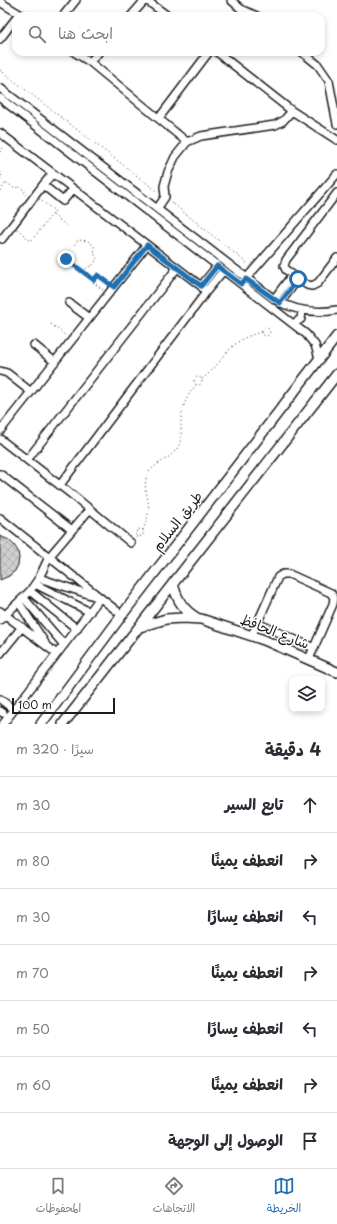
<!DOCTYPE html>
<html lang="ar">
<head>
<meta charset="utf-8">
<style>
	:root { --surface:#fff; --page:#f2f2f3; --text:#2b2b33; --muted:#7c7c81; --line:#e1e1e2; --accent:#1f6fb2 }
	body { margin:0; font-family:"Playpen Sans","Playpen Sans Arabic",sans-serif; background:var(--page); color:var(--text); direction:rtl }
	.controls { position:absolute; right:12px; bottom:12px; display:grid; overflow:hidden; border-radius:8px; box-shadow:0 2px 6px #0003 }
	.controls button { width:36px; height:36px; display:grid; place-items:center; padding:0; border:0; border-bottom:1px solid var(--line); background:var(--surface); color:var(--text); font:20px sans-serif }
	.scale { position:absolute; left:12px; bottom:10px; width:103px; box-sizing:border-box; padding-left:4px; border:2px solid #1c1c1c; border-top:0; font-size:11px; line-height:14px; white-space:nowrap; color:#1c1c1c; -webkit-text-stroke:3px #fff; paint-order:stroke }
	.stop { position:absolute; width:12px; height:12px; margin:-9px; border:3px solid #1f6fb2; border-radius:50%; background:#fff }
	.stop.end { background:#1f6fb2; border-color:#fff; box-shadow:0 1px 4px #0008 }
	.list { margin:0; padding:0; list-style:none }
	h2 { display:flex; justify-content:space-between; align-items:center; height:52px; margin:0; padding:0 16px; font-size:17px }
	h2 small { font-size:13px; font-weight:400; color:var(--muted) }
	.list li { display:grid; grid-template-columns:26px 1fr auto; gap:12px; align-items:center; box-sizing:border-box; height:56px; padding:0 16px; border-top:1px solid var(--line) }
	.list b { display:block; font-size:15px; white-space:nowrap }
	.list em { font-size:13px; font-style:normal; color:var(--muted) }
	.icon { flex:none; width:22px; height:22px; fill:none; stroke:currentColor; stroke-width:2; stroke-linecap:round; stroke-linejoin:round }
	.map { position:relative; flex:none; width:337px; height:724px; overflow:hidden; direction:ltr }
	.search { position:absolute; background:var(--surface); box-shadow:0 2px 6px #0003; left:12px; right:12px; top:12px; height:44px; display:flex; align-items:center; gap:10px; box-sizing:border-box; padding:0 14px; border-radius:12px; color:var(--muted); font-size:15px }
	.sheet { height:444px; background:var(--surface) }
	nav { display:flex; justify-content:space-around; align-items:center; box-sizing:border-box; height:56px; border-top:1px solid var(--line); background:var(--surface); font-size:11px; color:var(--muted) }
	nav a { display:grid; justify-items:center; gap:2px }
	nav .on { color:var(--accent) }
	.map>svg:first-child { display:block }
	.building { fill:url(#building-cross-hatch); stroke:#1c1c1c }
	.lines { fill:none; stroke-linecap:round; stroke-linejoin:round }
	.minor-casing { stroke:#1c1c1c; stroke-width:10 }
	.major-casing { stroke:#1c1c1c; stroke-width:12 }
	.path { stroke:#1c1c1c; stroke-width:1; stroke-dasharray:1 3; stroke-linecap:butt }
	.minor { stroke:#fff; stroke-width:7 }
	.major { stroke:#fff; stroke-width:9 }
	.route { stroke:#1f6fb2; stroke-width:5 }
	.labels { text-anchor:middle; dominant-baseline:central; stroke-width:3; stroke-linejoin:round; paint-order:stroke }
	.street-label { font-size:14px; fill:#1c1c1c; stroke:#fff }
</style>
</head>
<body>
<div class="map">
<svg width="337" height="724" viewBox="0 0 337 724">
	<defs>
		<pattern id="building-cross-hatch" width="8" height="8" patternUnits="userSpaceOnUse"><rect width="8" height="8" fill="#cecece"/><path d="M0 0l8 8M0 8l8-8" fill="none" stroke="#b0b0b0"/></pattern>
	</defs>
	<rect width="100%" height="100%" fill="#fff"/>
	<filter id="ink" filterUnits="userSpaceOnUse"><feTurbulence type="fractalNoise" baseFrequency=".025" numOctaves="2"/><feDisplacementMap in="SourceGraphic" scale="8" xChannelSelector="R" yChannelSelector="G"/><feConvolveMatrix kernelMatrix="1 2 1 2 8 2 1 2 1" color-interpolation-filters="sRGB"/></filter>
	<g filter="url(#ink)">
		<path class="building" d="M 0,536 L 9,540 L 14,545 L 18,551 L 19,558 L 18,565 L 15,571 L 9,576 L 0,580 Z"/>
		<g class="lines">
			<defs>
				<path id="minor" d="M 146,0 L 168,16
					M 231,0 L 241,9 L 257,16
					M 0,2 L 23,16
					M 63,16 L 76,0
					M 131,16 L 145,0
					M 0,39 L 16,18
					M 74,52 L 90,62 L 187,142
					M 302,52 L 318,65 L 329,81 L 337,124
					M 90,62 L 99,52
					M 0,88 L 274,299 C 294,311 314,314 337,310
					M 0,98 L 306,334 L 315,345 L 319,359
					M 292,111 L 337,140
					M 159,118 L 209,52
					M 0,133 L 201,286 L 205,291 L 204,295 L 60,485
					M 53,173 L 43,185 L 63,201 L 73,189
					M 337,193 L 286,260 L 284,266 L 286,270 L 307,285 L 312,286 L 318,283 L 337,258
					M 157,209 L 165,197 L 164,186 L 168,172 L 175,157 L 187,142 L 201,136 L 275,125 L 283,121 L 292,111 L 217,52
					M 2,239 L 43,185
					M 244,281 L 337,174
					M 201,286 L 217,266
					M 205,293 L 223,271
					M 274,299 L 292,275
					M 69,303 L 89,318
					M 280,303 L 298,279
					M 293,324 L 301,319 L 302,311
					M 34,345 L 55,362
					M 0,371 L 7,373 L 31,392
					M 0,431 L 147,245
					M 0,439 L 75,497 L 131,543
					M 27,460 L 177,268
					M 0,474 L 72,530
					M 0,518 L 122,615
					M 35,584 L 90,612
					M 30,591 L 77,629
					M 24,598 L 64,645
					M 19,603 L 45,643
					M 0,611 L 57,654
					M 0,620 L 30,591 L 39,578 L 49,557 L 90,509
					M 257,623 L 314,648
					M 252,635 L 278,577 L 283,574 L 289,574 L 331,593 L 334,598 L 333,604 L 309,659
					M 0,654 L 22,627
					M 0,699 L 14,710
					M 0,711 L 3,713
					M 3,724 L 100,598 L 39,578"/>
				<path id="major" d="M 173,583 C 176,598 184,611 197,618
					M 140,627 L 166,619 L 183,618 L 201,619 L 264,640 L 337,672
					M 41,724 L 122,615 L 337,336
					M 63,724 L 337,374"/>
			</defs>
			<use href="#minor" class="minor-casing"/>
			<use href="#major" class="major-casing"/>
			<path class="path" d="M 0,70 L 158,192
				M 0,152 L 4,146
				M 0,172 L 2,174 L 0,178
				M 0,178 L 15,189 L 18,186 L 25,191 L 24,193 L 26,195
				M 0,191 L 6,183
				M 39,199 L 55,211 L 31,241 L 16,228 Z
				M 171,202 L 248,264
				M 53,215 L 68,227
				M 83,272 L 88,267 L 93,265 L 97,259 L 95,256 L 94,246 L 88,241 L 78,240 L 69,252 L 70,254 L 66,259 L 66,260 L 94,280
				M 103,290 L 93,282 L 97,276 L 109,283
				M 51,324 L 66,336
				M262 332a4 4 0 1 1 8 0a4 4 0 1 1-8 0Z
				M194 381a4 4 0 1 1 8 0a4 4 0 1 1-8 0Z
				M 202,379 C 227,360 226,340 262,332
				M 143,530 C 147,521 150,511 148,501 C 147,493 144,487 146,479 C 150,462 171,462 179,445 C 182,437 181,429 181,421 C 182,407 187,395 196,385
				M 136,537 L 142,536 L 143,535 L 143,530 L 138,529 L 135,534 L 137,536"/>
			<use href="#minor" class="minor"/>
			<use href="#major" class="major"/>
		</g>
	</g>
	<g class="lines" filter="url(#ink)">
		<path class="route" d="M 66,259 L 94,280 L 98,275 L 114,287 L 147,245 L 201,286 L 217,266 L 241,284 L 246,279 L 280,303 L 298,279"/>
	</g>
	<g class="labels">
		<g class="street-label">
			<text transform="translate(177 521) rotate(-52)">طريق السلام</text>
			<text transform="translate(275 631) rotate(21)">شارع الحافظ</text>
		</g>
	</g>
</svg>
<div class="controls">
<button><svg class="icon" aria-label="layers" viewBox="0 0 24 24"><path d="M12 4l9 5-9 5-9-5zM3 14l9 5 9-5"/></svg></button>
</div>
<div class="scale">100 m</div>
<div class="stop" style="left:298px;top:279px"></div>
<div class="stop end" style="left:66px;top:259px"></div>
<div class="search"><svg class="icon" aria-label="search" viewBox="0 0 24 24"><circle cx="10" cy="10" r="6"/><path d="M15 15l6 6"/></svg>ابحث هنا</div>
</div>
<section class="sheet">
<h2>4 دقيقة<small>سيرًا · 320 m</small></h2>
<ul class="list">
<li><svg class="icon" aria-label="ahead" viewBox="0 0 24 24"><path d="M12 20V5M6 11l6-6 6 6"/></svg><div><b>تابع السير</b></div><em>30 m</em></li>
<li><svg class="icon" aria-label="right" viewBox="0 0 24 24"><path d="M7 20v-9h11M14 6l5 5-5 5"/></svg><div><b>انعطف يمينًا</b></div><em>80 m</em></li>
<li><svg class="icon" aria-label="left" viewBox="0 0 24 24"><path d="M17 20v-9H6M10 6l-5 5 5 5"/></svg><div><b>انعطف يسارًا</b></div><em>30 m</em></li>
<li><svg class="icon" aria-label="right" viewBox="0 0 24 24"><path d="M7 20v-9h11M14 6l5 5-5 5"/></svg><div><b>انعطف يمينًا</b></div><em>70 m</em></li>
<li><svg class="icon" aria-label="left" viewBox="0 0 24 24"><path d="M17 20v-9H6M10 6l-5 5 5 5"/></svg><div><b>انعطف يسارًا</b></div><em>50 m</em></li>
<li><svg class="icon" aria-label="right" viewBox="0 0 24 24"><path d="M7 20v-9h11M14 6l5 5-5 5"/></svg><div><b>انعطف يمينًا</b></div><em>60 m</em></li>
<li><svg class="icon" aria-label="arrive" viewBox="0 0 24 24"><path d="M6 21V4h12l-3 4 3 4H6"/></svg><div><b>الوصول إلى الوجهة</b></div></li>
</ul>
</section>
<nav>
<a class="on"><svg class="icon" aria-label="map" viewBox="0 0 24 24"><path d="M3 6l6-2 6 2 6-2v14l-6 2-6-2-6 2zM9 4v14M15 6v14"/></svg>الخريطة</a>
<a><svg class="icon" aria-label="directions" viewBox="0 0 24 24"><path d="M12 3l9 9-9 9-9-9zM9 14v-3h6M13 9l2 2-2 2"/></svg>الاتجاهات</a>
<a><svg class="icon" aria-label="saved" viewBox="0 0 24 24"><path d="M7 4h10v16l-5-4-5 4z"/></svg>المحفوظات</a>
</nav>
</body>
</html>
